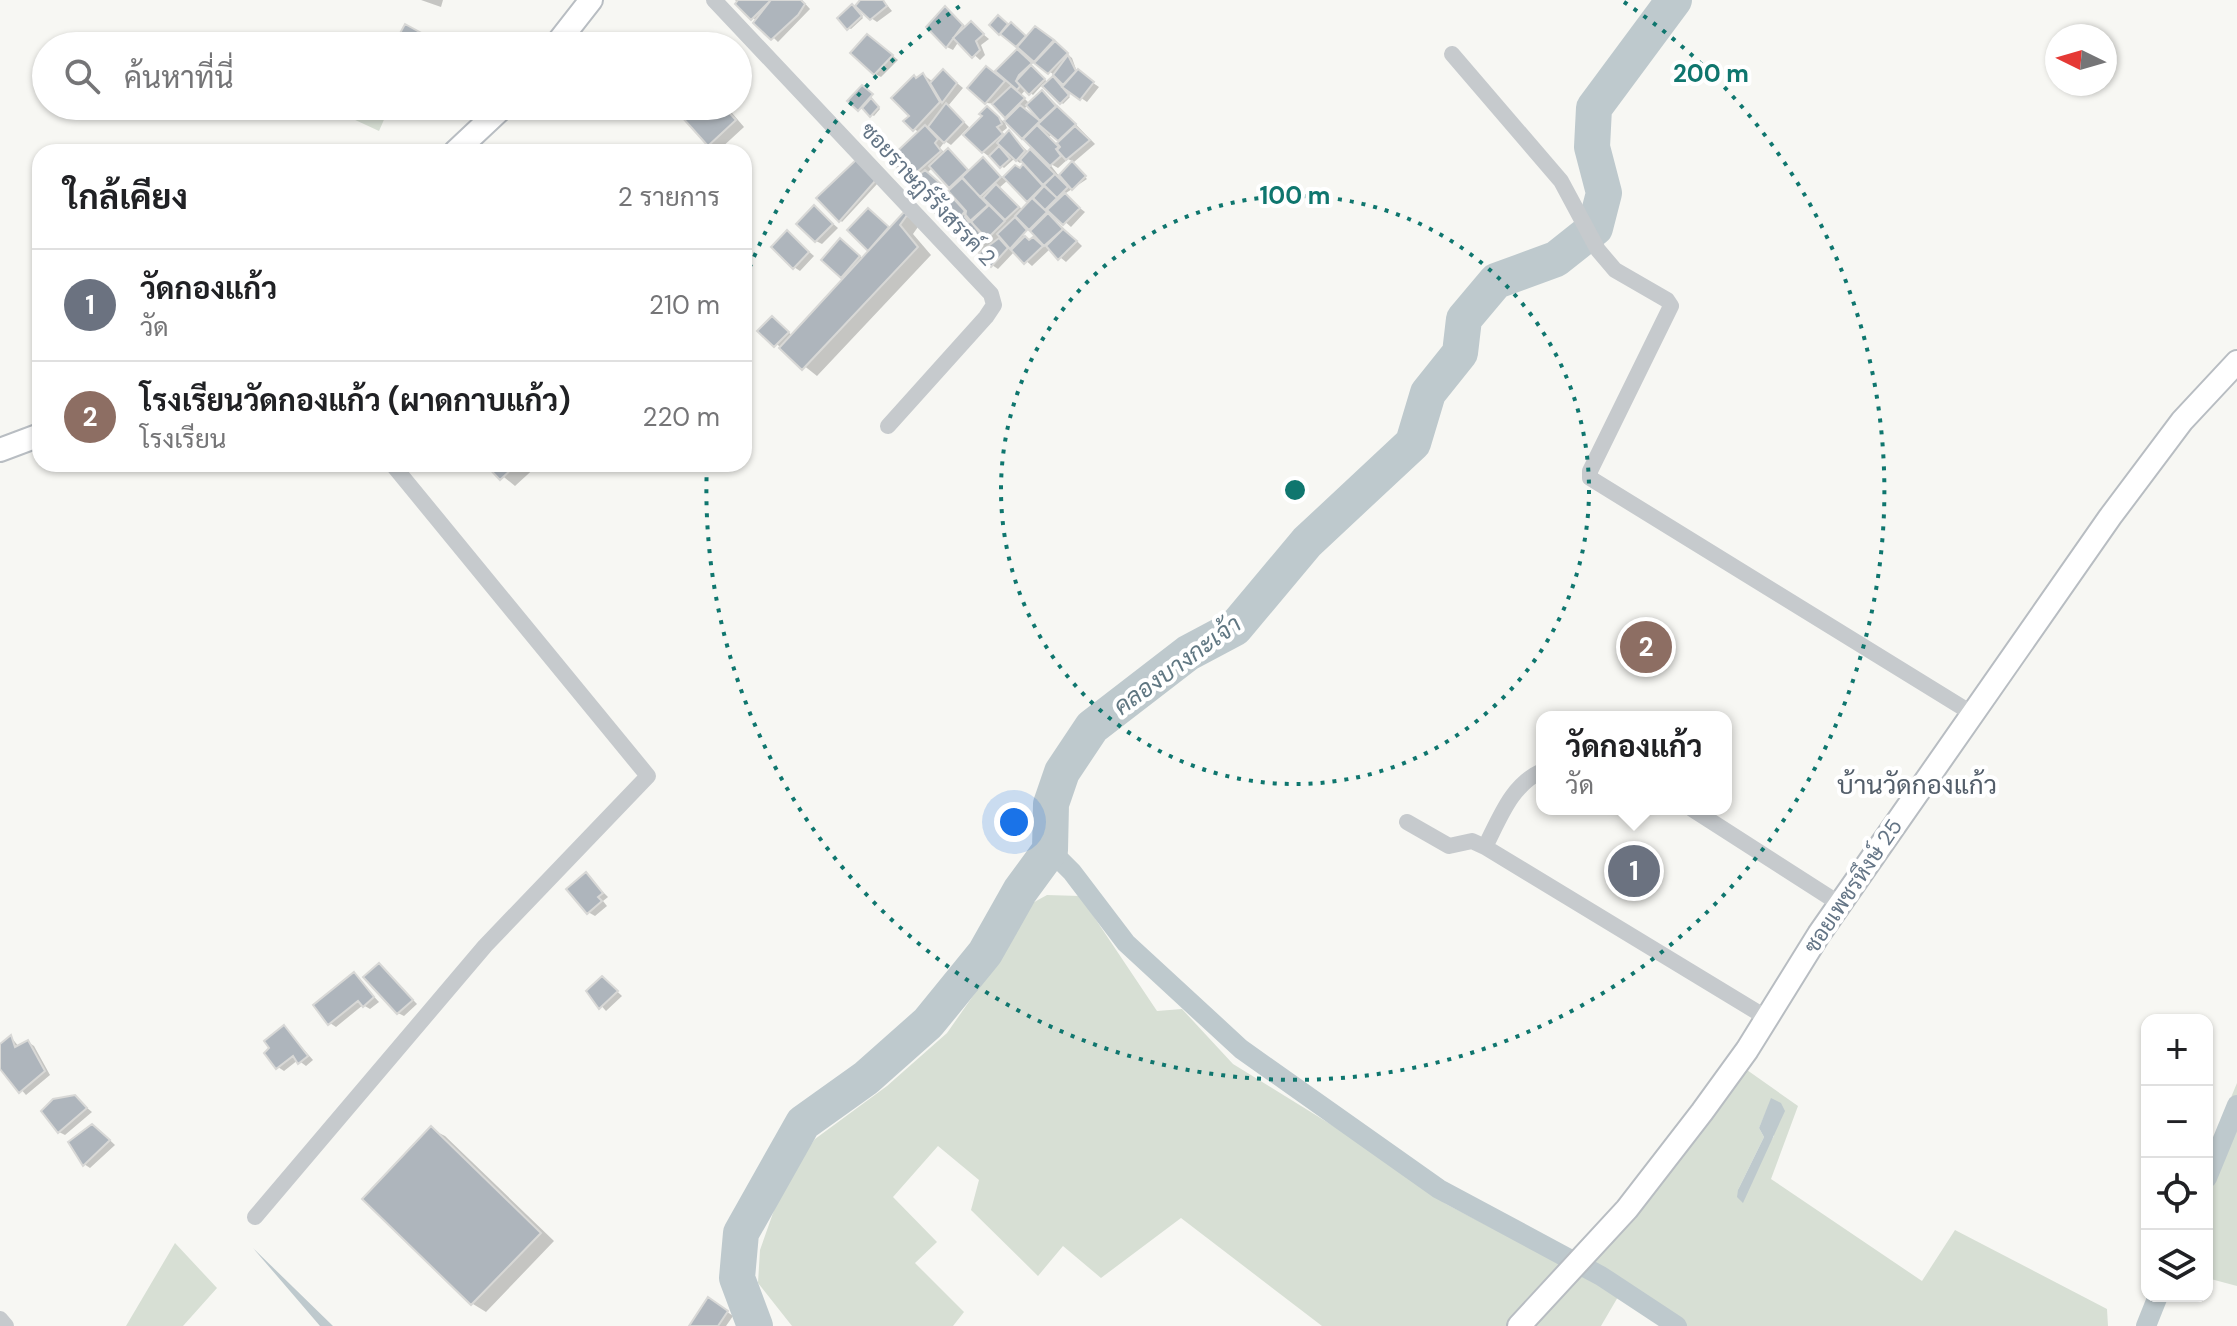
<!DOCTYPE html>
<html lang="th">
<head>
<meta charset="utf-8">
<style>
	:root { --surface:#fff; --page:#f6f6f6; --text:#202124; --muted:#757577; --line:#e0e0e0; --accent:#0b8043 }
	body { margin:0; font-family:"DM Sans",Sarabun,sans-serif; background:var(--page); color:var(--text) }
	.controls { position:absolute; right:24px; bottom:24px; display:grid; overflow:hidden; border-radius:16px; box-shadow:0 2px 6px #0004 }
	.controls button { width:72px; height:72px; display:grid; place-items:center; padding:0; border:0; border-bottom:2px solid var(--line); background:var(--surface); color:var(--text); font:40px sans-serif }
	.compass { position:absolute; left:2045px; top:24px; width:72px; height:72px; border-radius:50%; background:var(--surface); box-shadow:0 2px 6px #0004; rotate:275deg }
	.you { position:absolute; left:1014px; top:822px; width:28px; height:28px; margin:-20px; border:6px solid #fff; border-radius:50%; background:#1a73e8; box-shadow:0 0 0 12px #1a73e833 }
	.badge { display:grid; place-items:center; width:52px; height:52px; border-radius:50%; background:var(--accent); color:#fff; font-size:26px; font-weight:700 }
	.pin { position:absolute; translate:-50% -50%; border:4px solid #fff; box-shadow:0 2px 8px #0006 }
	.popup { position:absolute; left:1536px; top:711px; width:196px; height:104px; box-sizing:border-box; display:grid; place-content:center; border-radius:16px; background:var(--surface); filter:drop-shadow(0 2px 6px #0005); font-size:26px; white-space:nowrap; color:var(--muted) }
	.popup b { font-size:30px; color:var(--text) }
	.popup::after { content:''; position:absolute; left:50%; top:100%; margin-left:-16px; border:16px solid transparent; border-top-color:var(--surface) }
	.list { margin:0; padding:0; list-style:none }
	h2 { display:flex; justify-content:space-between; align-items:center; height:104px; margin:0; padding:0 32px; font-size:34px }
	h2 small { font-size:26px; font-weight:400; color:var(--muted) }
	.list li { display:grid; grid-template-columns:52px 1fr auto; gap:24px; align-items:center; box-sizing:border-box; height:112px; padding:0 32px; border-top:2px solid var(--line) }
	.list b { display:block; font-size:30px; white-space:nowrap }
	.list p { margin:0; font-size:26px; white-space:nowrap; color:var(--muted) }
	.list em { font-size:26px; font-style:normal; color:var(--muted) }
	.icon { flex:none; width:44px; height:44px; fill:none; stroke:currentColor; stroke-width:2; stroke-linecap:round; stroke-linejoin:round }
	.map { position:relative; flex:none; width:2237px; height:1326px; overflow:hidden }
	.search { position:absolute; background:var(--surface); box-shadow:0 2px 6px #0004; left:32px; top:32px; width:720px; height:88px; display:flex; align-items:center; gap:20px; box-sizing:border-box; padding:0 28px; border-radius:44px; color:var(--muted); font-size:30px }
	.panel { position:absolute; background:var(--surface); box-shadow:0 2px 6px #0004; left:32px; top:144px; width:720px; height:328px; border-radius:24px }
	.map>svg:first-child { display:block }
	.green { fill:#d7dfd4; fill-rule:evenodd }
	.water { fill:#bec9cd }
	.shadow { fill:#0003; fill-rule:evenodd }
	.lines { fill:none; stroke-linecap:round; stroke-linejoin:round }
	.canal { stroke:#bec9cd; stroke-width:20 }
	.river { stroke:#bec9cd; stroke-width:36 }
	.building { fill:#aeb5bc; stroke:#d8d8d6; stroke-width:2 }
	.secondary-casing { stroke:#b8bdc2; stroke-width:26 }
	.street { stroke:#c6cacd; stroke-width:16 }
	.secondary { stroke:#fff; stroke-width:22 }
	.ring { fill:none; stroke:#0f766e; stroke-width:4; stroke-dasharray:4 8 }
	.labels { text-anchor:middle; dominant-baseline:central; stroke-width:8; stroke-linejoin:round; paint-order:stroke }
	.street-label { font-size:22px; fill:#647586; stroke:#fff }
	.water-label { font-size:24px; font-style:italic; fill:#607782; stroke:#fff }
	.quarter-label { font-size:26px; fill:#535e6a; stroke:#fff }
	.centre { fill:#0f766e; stroke:#fff; stroke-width:4 }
	.ring-label { font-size:24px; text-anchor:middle; font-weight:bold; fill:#0f766e; stroke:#fff; stroke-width:8; stroke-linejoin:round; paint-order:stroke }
</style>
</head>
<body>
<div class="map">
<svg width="2237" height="1326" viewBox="0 0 2237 1326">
	<rect width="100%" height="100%" fill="#f7f7f3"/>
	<path class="green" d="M 325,106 L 390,106 L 379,131 Z
		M 1047,895 L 1080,896 L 1157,1011 L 1182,1009 L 1233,1064 L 1348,1135 L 1446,1204 L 1561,1264 L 1531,1295 L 1512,1326 L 1322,1326 L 1181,1218 L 1101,1278 L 1063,1246 L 1038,1276 L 971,1210 L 979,1180 L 938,1146 L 893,1197 L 937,1242 L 915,1263 L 964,1312 L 953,1326 L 792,1326 L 758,1283 L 760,1250 L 785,1179 L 815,1139 L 887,1086 L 947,1033 L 987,976 L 1027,906 Z
		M 1747,1070 L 1798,1106 L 1771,1179 L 1922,1281 L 1955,1230 L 2107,1309 L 2108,1326 L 1687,1326 L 1594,1263 ZM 1772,1098 L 1774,1136 L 1738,1190 L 1764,1137 L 1759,1128 Z
		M 2237,1083 L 2237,1286 L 2207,1278 L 2207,1155 Z
		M 175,1243 L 217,1288 L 183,1326 L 126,1326 Z
		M 1584,1276 L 1622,1290 L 1601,1326 L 1535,1326 L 1566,1279 Z"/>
	<path class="water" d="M 1771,1098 L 1781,1103 L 1785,1111 L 1743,1203 L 1737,1197 L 1738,1190 L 1764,1137 L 1759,1128 Z
		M 253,1248 L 333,1326 L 320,1326 Z"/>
	<path class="shadow" d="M 421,0 L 443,0 L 441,7 Z
		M 735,0 L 802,0 L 810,9 L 778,42 Z
		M 863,0 L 883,0 L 892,11 L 877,22 L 871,18 Z
		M 855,8 L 863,18 L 851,29 L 849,28 Z
		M 946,8 L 967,28 L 971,24 L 989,39 L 981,45 L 985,55 L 980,60 L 959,41 L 953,50 L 947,47 Z
		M 998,17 L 1027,38 L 1041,32 L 1072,58 L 1077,72 L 1099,87 L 1087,102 L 1065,87 L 1063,90 L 1070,97 L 1063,104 L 1043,84 L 1033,95 L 1026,89 L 1021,95 L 1030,104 L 1042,93 L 1048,96 L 1095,144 L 1074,162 L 1068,159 L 1058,168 L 1049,163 L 1059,176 L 1072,164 L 1087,179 L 1063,195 L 1085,212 L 1071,227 L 1047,206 L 1044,209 L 1082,246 L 1066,262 L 1050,249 L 1032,266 L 1015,251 L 998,269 L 992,265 L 982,253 L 973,252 L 892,160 L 922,134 L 914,129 L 911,116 L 918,79 L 924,75 L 933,82 L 944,72 L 963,88 L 948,106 L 969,127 L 951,145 L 945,141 L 940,148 L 945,153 L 948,150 L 954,154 L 970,172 L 983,159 L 1004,179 L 1016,167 L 1021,170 L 1027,163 L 1023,161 L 1020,163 L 1014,159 L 1004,168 L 983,152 L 993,112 L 1005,123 L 1007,128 L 1002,132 L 1006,136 L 1009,132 L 1029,153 L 1045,158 L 1006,121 L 1008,119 L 995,104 L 987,103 L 970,88 L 1003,81 L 1023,55 L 1048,83 L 1054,75 L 992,25 ZM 1028,105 L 1036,117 L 1024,109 ZM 1054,133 L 1061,142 L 1056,147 L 1047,138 ZM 933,167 L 954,188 L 949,193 L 927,173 ZM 1008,180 L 1030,203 L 1023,210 L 999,188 ZM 1024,190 L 1036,197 L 1036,201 L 1022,193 ZM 1030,229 L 1037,236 L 1029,243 L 1021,232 Z
		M 874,40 L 898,60 L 881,77 L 875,74 Z
		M 865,88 L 880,109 L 874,116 L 850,100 Z
		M 675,106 L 726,106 L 744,127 L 719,150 L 710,144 Z
		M 857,161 L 878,183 L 842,222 L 840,220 Z
		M 815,208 L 838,228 L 822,244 L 816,241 Z
		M 871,212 L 891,230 L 904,215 L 920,224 L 913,234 L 931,255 L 817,376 L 760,331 L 772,319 L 793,336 L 846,278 L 842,276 L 847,244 L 863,259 L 871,251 Z
		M 788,233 L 814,256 L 800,271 L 794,267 Z
		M 488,464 L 539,464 L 515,486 Z
		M 586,875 L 608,897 L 603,901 L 607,906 L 595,916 L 588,912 Z
		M 379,965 L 417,1004 L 404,1016 L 398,1013 Z
		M 354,975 L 379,1002 L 370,1009 L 363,1005 L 336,1027 L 330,1023 Z
		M 603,978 L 622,996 L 606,1011 L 589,992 Z
		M 285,1028 L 313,1060 L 306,1066 L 298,1060 L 284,1071 L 278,1067 Z
		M 11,1037 L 19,1047 L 28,1042 L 34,1046 L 50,1075 L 26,1095 L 0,1065 L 0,1047 Z
		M 74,1097 L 92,1112 L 65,1135 L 59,1132 Z
		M 431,1129 L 445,1136 L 554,1241 L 486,1312 L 473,1304 L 364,1199 Z
		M 99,1130 L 115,1145 L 90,1168 L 84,1164 Z
		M 715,1303 L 733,1316 L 726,1326 L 691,1326 Z"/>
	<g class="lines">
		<path class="canal" d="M 1050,850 L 1072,872 L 1126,943 L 1241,1049 L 1439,1189 L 1601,1276 L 1677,1326
			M 2207,1178 L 2237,1105
			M 2146,1326 L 2158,1296"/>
		<path class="river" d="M 755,1326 L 737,1278 L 741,1233 L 803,1123 L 866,1078 L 928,1023 L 985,953 L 1020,891 L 1050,850 L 1051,804 L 1062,772 L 1092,727 L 1188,653 L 1235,628 L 1307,542 L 1413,443 L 1428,393 L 1460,353 L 1464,319 L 1496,281 L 1556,259 L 1595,228 L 1604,193 L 1592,147 L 1594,108 L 1674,0"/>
	</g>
	<path class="building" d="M 738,0 L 771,0 L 751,20 L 735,4 Z
		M 771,0 L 801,0 L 805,4 L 798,15 L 771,40 L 753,23 Z
		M 860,0 L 883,0 L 887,6 L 870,20 L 855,6 Z
		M 852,4 L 862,16 L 847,30 L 837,18 Z
		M 945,6 L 963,25 L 946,48 L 926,27 Z
		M 998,15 L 1008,24 L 999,35 L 989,25 Z
		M 971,21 L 984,34 L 976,41 L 980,50 L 972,58 L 953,38 Z
		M 1011,22 L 1026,36 L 1016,47 L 1000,34 Z
		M 405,24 L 423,34 L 417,46 L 398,37 Z
		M 1035,26 L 1054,40 L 1034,62 L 1017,47 Z
		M 867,34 L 893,55 L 874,75 L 850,53 Z
		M 1055,41 L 1068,53 L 1048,74 L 1034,63 Z
		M 1017,49 L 1032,63 L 1019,75 L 1016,81 L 1020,86 L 1017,90 L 995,71 Z
		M 1068,55 L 1076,71 L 1063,85 L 1053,75 Z
		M 1031,65 L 1045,79 L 1029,95 L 1016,81 Z
		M 986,66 L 1005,81 L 985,104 L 967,88 Z
		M 943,69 L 957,83 L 942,103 L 930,83 Z
		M 1078,69 L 1094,82 L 1080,100 L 1062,87 Z
		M 923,73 L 940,102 L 913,131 L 903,121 L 909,116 L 891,98 L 914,75 L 916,78 Z
		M 1053,76 L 1069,95 L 1060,104 L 1042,86 Z
		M 862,85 L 873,94 L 858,111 L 847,101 Z
		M 1011,86 L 1025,98 L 1005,118 L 992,104 Z
		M 1042,90 L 1056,106 L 1040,121 L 1026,105 Z
		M 871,98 L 879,107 L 870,117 L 862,108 Z
		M 946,103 L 964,122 L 944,143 L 928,127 Z
		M 1020,105 L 1040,121 L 1022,139 L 1004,121 Z
		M 672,106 L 723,106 L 736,120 L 708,146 Z
		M 987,106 L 999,117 L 1002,124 L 997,127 L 1003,134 L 982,153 L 963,135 L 982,116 L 979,114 Z
		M 1057,106 L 1076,124 L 1058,141 L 1038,124 Z
		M 925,125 L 938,139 L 935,143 L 941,151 L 908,180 L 889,159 Z
		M 1037,125 L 1059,147 L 1056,149 L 1061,156 L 1050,166 L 1023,139 Z
		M 1075,126 L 1090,140 L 1066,160 L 1057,150 L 1060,147 L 1057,143 Z
		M 1009,130 L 1025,151 L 1016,161 L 997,143 Z
		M 999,146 L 1010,159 L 1000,168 L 989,156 Z
		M 948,148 L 968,170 L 949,188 L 929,166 Z
		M 1030,149 L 1055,174 L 1043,185 L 1020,160 Z
		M 983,157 L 1001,177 L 980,197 L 962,177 Z
		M 857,159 L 876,180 L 839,222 L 816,198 Z
		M 1072,161 L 1086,176 L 1072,190 L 1059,175 Z
		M 1023,164 L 1043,186 L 1027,202 L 1003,177 L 1015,165 L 1020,168 Z
		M 925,170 L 941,184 L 925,198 L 910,182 Z
		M 1055,174 L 1068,187 L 1057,198 L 1044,185 Z
		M 962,178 L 988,205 L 969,222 L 965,217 L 966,211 L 948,191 Z
		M 996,184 L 1019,207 L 1005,220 L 983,198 Z
		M 941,185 L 965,211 L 950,231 L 925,200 Z
		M 1044,186 L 1057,198 L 1045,210 L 1033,198 Z
		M 1065,193 L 1080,208 L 1063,225 L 1047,210 Z
		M 1032,198 L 1047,212 L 1029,230 L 1015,216 Z
		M 814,205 L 833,224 L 815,242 L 796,224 Z
		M 989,205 L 1005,221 L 987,239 L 971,222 Z
		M 868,208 L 889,227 L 868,251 L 847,230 Z
		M 904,212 L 907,215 L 900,225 L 918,247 L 802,370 L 779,348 Z
		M 964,213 L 986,240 L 971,254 L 951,231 Z
		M 1048,213 L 1063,229 L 1044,246 L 1030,231 Z
		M 1015,217 L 1027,230 L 1010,249 L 997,234 Z
		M 1063,229 L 1077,241 L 1058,260 L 1046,246 Z
		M 787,230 L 809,252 L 793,269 L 771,247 Z
		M 1025,236 L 1029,240 L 1033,237 L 1043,246 L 1024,264 L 1011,250 Z
		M 840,238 L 860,256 L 841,278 L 821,260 Z
		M 999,238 L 1008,248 L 991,267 L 979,253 Z
		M 772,316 L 789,332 L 774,347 L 757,331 Z
		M 485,464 L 517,464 L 500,480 Z
		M 586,872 L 603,893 L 598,897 L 602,901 L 587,914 L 566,889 Z
		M 379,963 L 413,1000 L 397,1014 L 363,977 Z
		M 354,972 L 374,997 L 363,1007 L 358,1001 L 328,1025 L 313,1005 Z
		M 602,976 L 618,991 L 599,1009 L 586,991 Z
		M 284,1025 L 308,1056 L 298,1064 L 293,1056 L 276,1069 L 264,1053 L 269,1048 L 264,1041 Z
		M 11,1035 L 15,1047 L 28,1040 L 45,1071 L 19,1093 L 0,1069 L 0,1044 Z
		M 75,1095 L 87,1108 L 58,1133 L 41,1111 L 53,1099 Z
		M 92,1124 L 110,1140 L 83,1166 L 68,1142 Z
		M 431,1126 L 541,1233 L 471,1305 L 362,1199 Z
		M 708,1297 L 728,1311 L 718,1326 L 689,1326 Z"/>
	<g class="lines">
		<defs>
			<path id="secondary" d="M 555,46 L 591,0
				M 455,152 L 504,106
				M 0,450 L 40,435
				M 1519,1326 L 1627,1209 L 1702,1112 L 1747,1050 L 1819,934 L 2110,517 L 2182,421 L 2237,362"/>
		</defs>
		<use href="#secondary" class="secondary-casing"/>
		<path class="street" d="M 714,0 L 991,294 L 994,305 L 986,317 L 888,426
			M 1452,54 L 1561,181 L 1598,250 L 1615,270 L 1667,300 L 1671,306 L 1590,471 L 1590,478 L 1973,714
			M 1692,809 L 1840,904
			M 1407,822 L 1449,846 L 1472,841 L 1485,847 L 1767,1018
			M 1485,847 C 1500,818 1511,785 1542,771
			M 255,1217 L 485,946 L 648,776 L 392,464
			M 0,1319 L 6,1326"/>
		<use href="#secondary" class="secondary"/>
	</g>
	<g class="ring">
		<circle cx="1295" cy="490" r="294"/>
		<path d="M745 279A589 589 0 0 1 966 2M1624 2A589 589 0 1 1 707 464"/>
	</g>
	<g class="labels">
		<g class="street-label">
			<text transform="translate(928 194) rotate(47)">ซอยราษฎร์รังสรรค์ 2</text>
			<text transform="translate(1853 886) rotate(-56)">ซอยเพชรหึงษ์ 25</text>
		</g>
		<g class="water-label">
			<text transform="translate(1177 665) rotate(-36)">คลองบางกะเจ้า</text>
		</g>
		<g class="quarter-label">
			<text x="1917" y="785">บ้านวัดกองแก้ว</text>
		</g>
	</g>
	<circle cx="1295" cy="490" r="12" class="centre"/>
	<g class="ring-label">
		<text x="1711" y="82">200 m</text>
		<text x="1295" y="204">100 m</text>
	</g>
</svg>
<div class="controls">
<button>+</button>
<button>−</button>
<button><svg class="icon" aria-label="locate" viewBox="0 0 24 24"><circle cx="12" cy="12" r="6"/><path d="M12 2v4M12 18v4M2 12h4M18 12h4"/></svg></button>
<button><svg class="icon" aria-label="layers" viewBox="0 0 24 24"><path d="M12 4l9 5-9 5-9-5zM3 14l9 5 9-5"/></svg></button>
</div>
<svg class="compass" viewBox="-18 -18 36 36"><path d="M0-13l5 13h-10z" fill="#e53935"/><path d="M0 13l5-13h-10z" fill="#757577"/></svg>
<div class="you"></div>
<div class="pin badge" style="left:1634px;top:871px;background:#6b7280">1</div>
<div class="popup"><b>วัดกองแก้ว</b>วัด</div>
<div class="pin badge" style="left:1646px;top:647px;background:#8d6e63">2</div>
<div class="search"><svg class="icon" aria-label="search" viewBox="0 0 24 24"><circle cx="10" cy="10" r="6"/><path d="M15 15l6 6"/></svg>ค้นหาที่นี่</div>
<section class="panel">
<h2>ใกล้เคียง<small>2 รายการ</small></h2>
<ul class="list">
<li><span class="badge" style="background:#6b7280">1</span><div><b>วัดกองแก้ว</b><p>วัด</p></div><em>210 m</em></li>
<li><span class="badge" style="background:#8d6e63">2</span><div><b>โรงเรียนวัดกองแก้ว (ผาดกาบแก้ว)</b><p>โรงเรียน</p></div><em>220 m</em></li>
</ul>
</section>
</div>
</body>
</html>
